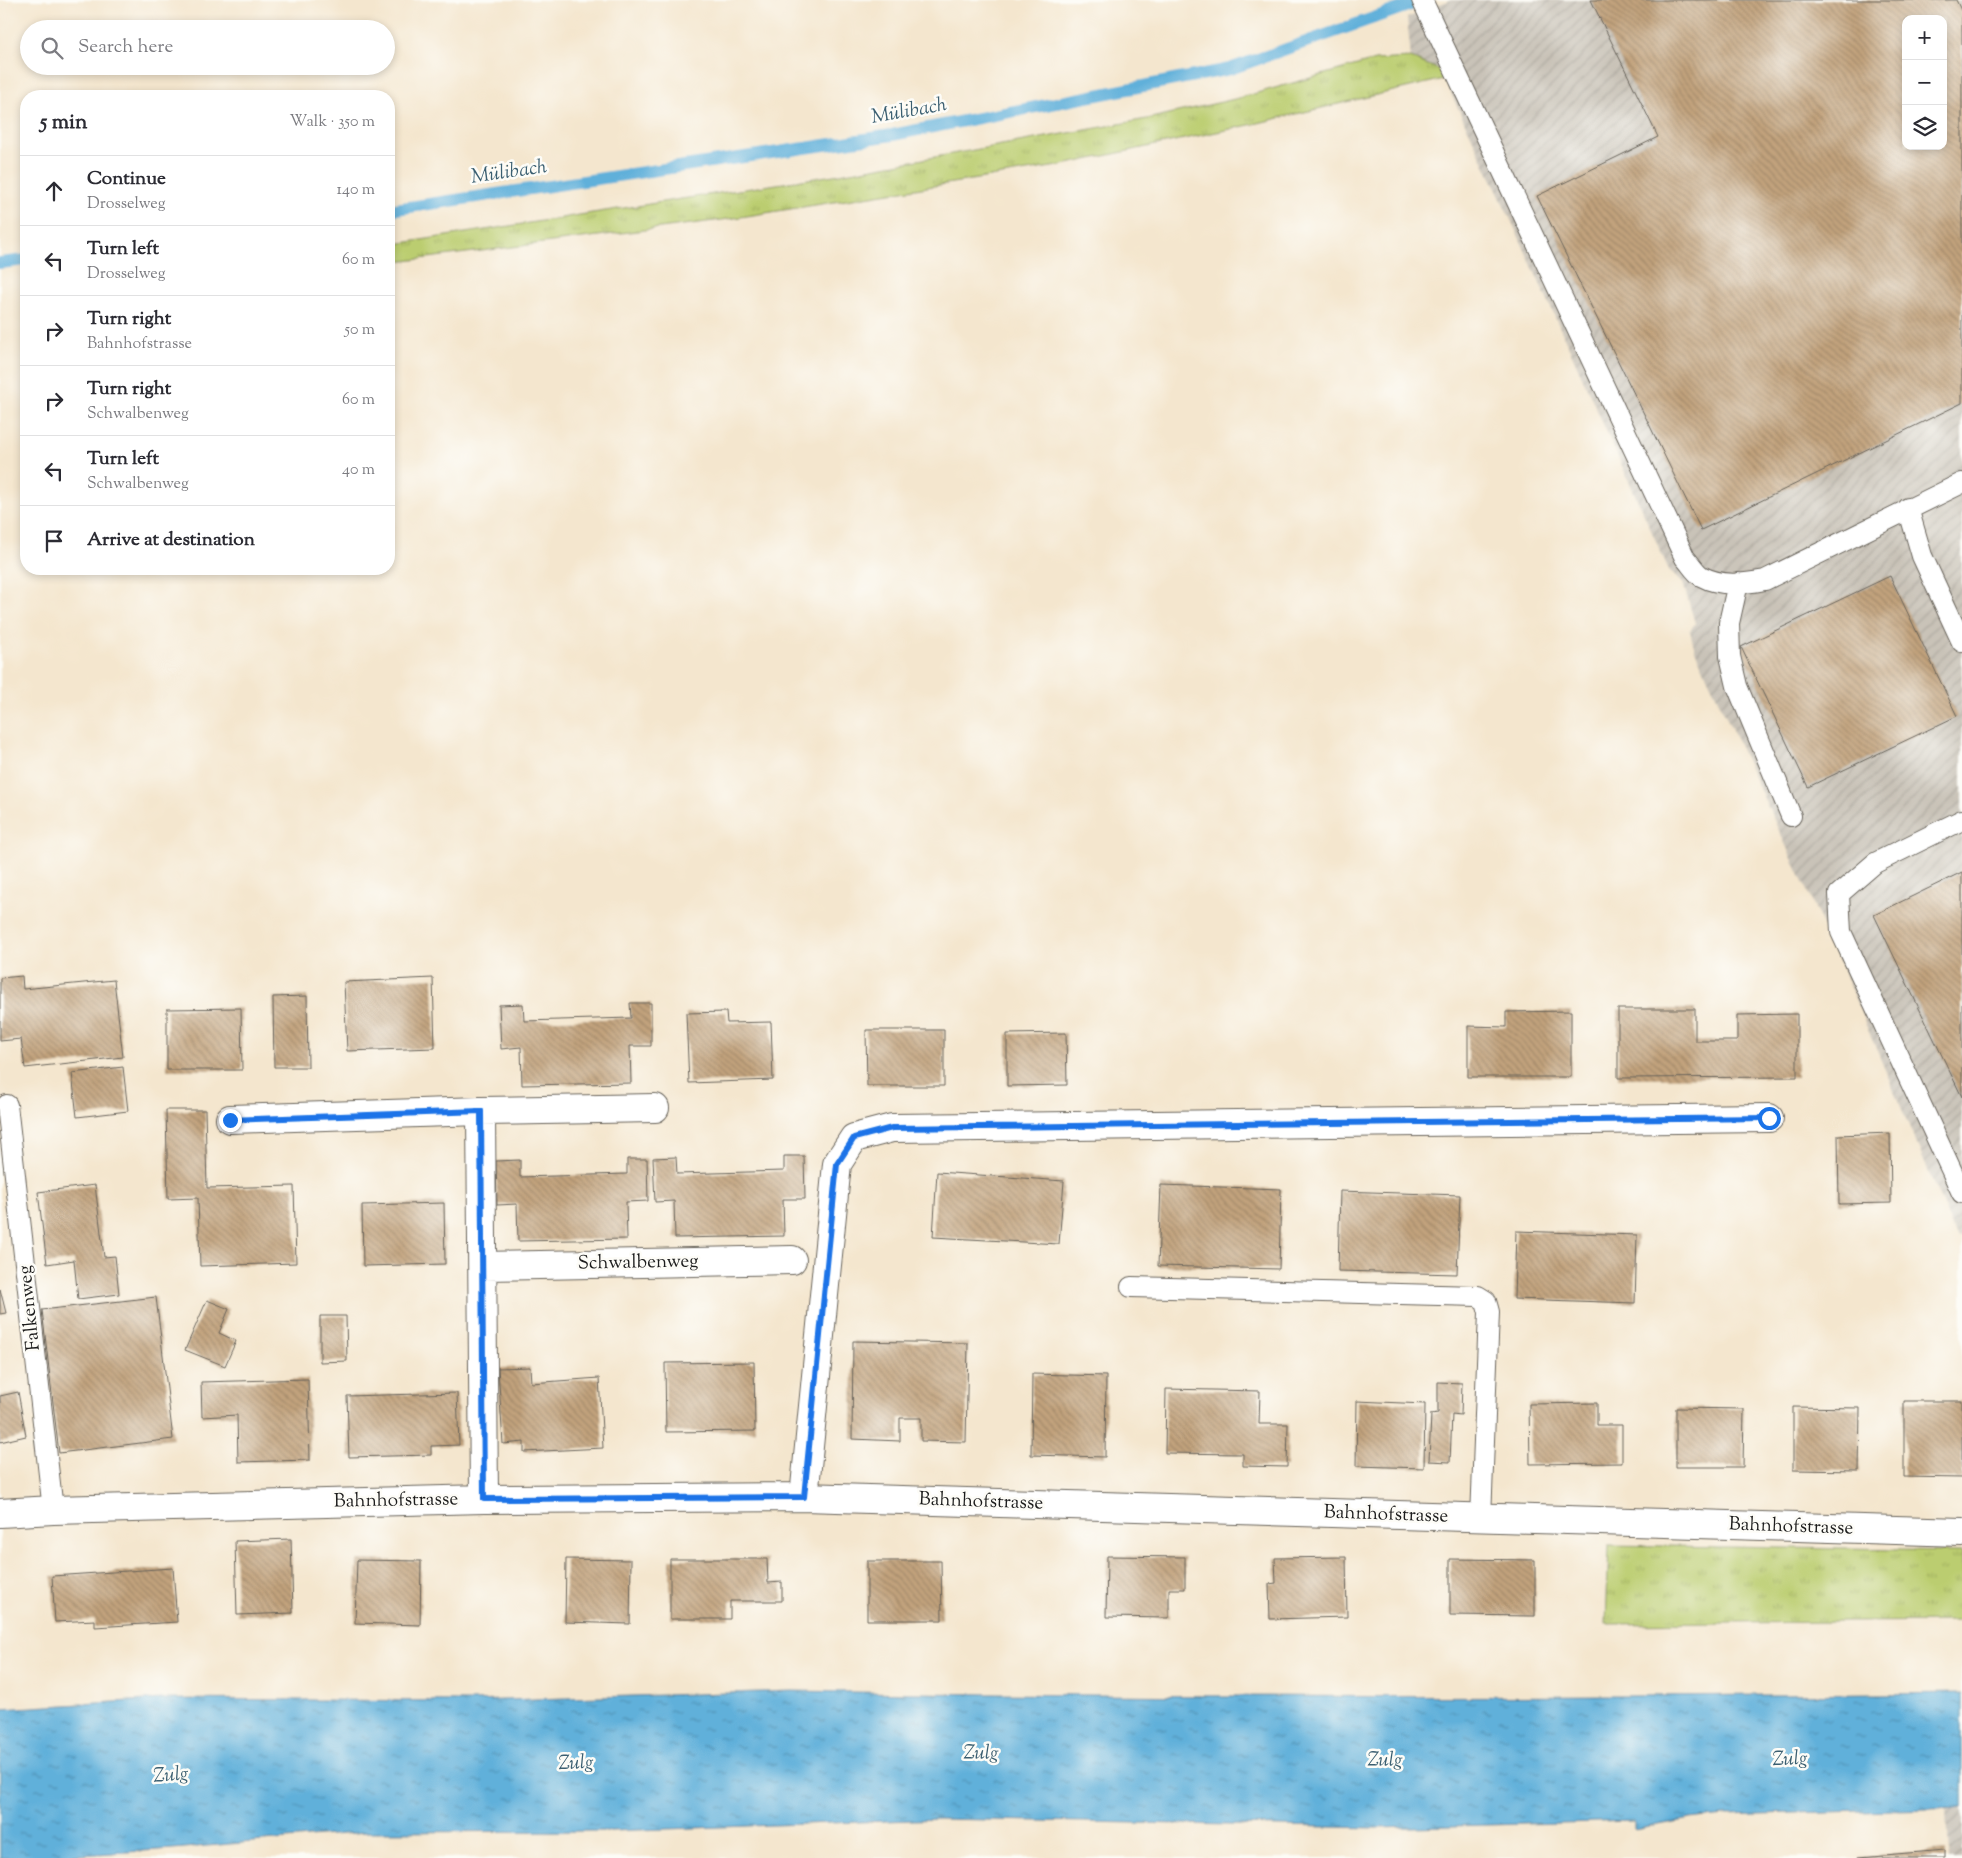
<!DOCTYPE html>
<html lang="en">
<head>
<meta charset="utf-8">
<style>
	:root { --surface:#fff; --page:#f2f2f3; --text:#2b2b33; --muted:#7c7c81; --line:#e1e1e2 }
	body { margin:0; font-family:"Sorts Mill Goudy",serif; background:var(--page); color:var(--text) }
	.controls { position:absolute; right:15px; top:15px; display:grid; overflow:hidden; border-radius:10px; box-shadow:0 2px 8px #0003 }
	.controls button { width:45px; height:45px; display:grid; place-items:center; padding:0; border:0; border-bottom:1px solid var(--line); background:var(--surface); color:var(--text); font:25px sans-serif }
	.stop { position:absolute; width:15px; height:15px; margin:-11px; border:4px solid #1a73e8; border-radius:50%; background:#fff }
	.stop.end { background:#1a73e8; border-color:#fff; box-shadow:0 1px 5px #0008 }
	.list { margin:0; padding:0; list-style:none }
	h2 { display:flex; justify-content:space-between; align-items:center; height:65px; margin:0; padding:0 20px; font-size:21px }
	h2 small { font-size:16px; font-weight:400; color:var(--muted) }
	.list li { display:grid; grid-template-columns:32px 1fr auto; gap:15px; align-items:center; box-sizing:border-box; height:70px; padding:0 20px; border-top:1px solid var(--line) }
	.list b { display:block; font-size:19px; white-space:nowrap }
	.list p { margin:0; font-size:16px; white-space:nowrap; color:var(--muted) }
	.list em { font-size:16px; font-style:normal; color:var(--muted) }
	.icon { flex:none; width:28px; height:28px; fill:none; stroke:currentColor; stroke-width:2; stroke-linecap:round; stroke-linejoin:round }
	.map { position:relative; flex:none; width:1962px; height:1858px; overflow:hidden }
	.search { position:absolute; background:var(--surface); box-shadow:0 2px 8px #0003; left:20px; top:20px; width:375px; height:55px; display:flex; align-items:center; gap:12px; box-sizing:border-box; padding:0 18px; border-radius:28px; color:var(--muted); font-size:19px }
	.panel { position:absolute; background:var(--surface); box-shadow:0 2px 8px #0003; left:20px; top:90px; width:375px; height:485px; border-radius:20px }
	.map>svg:first-child { display:block }
	.industrial { fill:url(#industrial-furrows); fill-rule:evenodd }
	.grass { fill:url(#grass-tufts); stroke:#6c7446 }
	.water { fill:url(#water-ripples); stroke:#3e667b }
	.lines { fill:none; stroke-linecap:round; stroke-linejoin:round }
	.stream { stroke:#60b0da; stroke-width:12 }
	.building { fill:url(#building-back-hatch); fill-rule:evenodd }
	.service-casing { stroke:#68635a; stroke-width:22 }
	.minor-casing { stroke:#68635a; stroke-width:30 }
	.service { stroke:#fff; stroke-width:20 }
	.minor { stroke:#fff; stroke-width:28 }
	.route { stroke:#1a73e8; stroke-width:6 }
	.labels { text-anchor:middle; dominant-baseline:central; stroke-width:5; stroke-linejoin:round; paint-order:stroke }
	.street-label { font-size:19px; fill:#1c1c1c; stroke:#fdfcf7 }
	.water-label { font-size:20px; font-style:italic; fill:#3b5f71; stroke:#fdfcf7 }
</style>
</head>
<body>
<div class="map">
<svg width="1962" height="1858" viewBox="0 0 1962 1858">
	<defs>
		<pattern id="industrial-furrows" width="10" height="10" patternUnits="userSpaceOnUse" patternTransform="scale(1.25)"><rect width="10" height="10" fill="#c9c3b8"/><path d="M-1 1l2-2M0 10L10 0M9 11l2-2" fill="none" stroke="#aca79e"/></pattern>
		<pattern id="grass-tufts" width="24" height="20" patternUnits="userSpaceOnUse" patternTransform="scale(1.25)"><rect width="24" height="20" fill="#bbcd70"/><path d="M3 7l-1-3M5 7V3M7 7l1-3M15 17l-1-3M17 17v-4M19 17l1-3" fill="none" stroke="#a0af60"/></pattern>
		<pattern id="water-ripples" width="26" height="14" patternUnits="userSpaceOnUse" patternTransform="scale(1.25)"><rect width="26" height="14" fill="#60b0da"/><path d="M2 4q2-2 4 0t4 0M15 11q2-2 4 0t4 0" fill="none" stroke="#4e8eb0"/></pattern>
		<pattern id="building-back-hatch" width="6" height="6" patternUnits="userSpaceOnUse" patternTransform="scale(1.25)"><rect width="6" height="6" fill="#c2a37d"/><path d="M-1 5l2 2M0 0l6 6M5-1l2 2" fill="none" stroke="#9d8466"/></pattern>
	</defs>
	<rect width="100%" height="100%" fill="#fdfcf7"/>
	<filter id="ink" filterUnits="userSpaceOnUse"><feTurbulence type="fractalNoise" baseFrequency=".02" numOctaves="2"/><feDisplacementMap in="SourceGraphic" scale="10" xChannelSelector="R" yChannelSelector="G"/><feConvolveMatrix kernelMatrix="1 2 1 2 8 2 1 2 1" color-interpolation-filters="sRGB"/></filter>
	<filter id="wash" filterUnits="userSpaceOnUse"><feTurbulence type="fractalNoise" baseFrequency=".0096" numOctaves="4" result="noise"/><feDisplacementMap in="SourceGraphic" scale="20" xChannelSelector="R" yChannelSelector="G"/><feGaussianBlur stdDeviation="1.12" result="paint"/><feColorMatrix in="noise" values="0 0 0 0 0 0 0 0 0 0 0 0 0 0 0 0 0 1.4 0 .05"/><feComposite in="paint" operator="in"/></filter>
	<g filter="url(#wash)">
		<rect width="100%" height="100%" fill="#f4e6ce"/>
		<path class="industrial" d="M 1450,0 L 1962,0 L 1962,1237 L 1956,1236 L 1828,936 L 1695,650 L 1690,631 L 1695,623 L 1683,583 L 1669,570 L 1519,237 L 1440,70 L 1411,58 L 1407,18 ZM 1906,19 L 1943,19 L 1943,146 L 1906,146 Z
			M 1947,1808 L 1962,1808 L 1962,1858 L 1949,1858 Z"/>
		<path class="grass" d="M 1411,58 L 1440,70 L 1444,79 L 1254,124 L 1058,166 L 722,220 L 389,263 L 389,245 L 834,175 L 1147,119 L 1239,98 L 1375,60 Z
			M 1609,1545 L 1962,1551 L 1962,1621 L 1606,1624 Z"/>
		<path class="water" d="M 792,1691 C 1182,1698 1572,1698 1962,1693 L 1962,1808 L 1726,1815 L 1689,1819 L 1634,1830 L 1634,1821 L 1376,1828 L 940,1819 L 611,1831 L 366,1832 L 173,1849 L 35,1858 L 0,1858 L 0,1709 L 162,1699 L 471,1701 Z"/>
		<g class="lines">
			<path class="stream" d="M 389,210 L 892,135 L 1230,69 L 1424,0
				M 0,263 L 26,260"/>
		</g>
		<g id="blocks">
			<path class="building" d="M 1591,0 L 1956,0 L 1962,12 L 1962,403 L 1701,530 L 1537,196 L 1658,137 ZM 1906,19 L 1943,19 L 1943,146 L 1906,146 Z
				M 1890,576 L 1957,716 L 1808,787 L 1741,647 Z
				M 1962,872 L 1962,1097 L 1874,915 Z
				M 22,976 L 23,989 L 114,980 L 123,1057 L 25,1068 L 21,1039 L 0,1041 L 0,978 Z
				M 433,978 L 435,1048 L 347,1051 L 344,982 Z
				M 307,996 L 308,1067 L 274,1067 L 273,997 Z
				M 630,1003 L 651,1003 L 651,1046 L 630,1046 L 631,1083 L 522,1085 L 521,1047 L 501,1049 L 499,1005 L 523,1004 L 524,1021 L 631,1018 Z
				M 241,1008 L 242,1070 L 167,1070 L 167,1009 Z
				M 1618,1009 L 1695,1009 L 1695,1041 L 1737,1041 L 1737,1015 L 1797,1014 L 1797,1077 L 1618,1078 Z
				M 1571,1011 L 1571,1077 L 1468,1077 L 1468,1026 L 1506,1027 L 1506,1012 Z
				M 726,1012 L 727,1023 L 771,1022 L 773,1080 L 689,1083 L 686,1013 Z
				M 866,1030 L 944,1030 L 944,1086 L 867,1086 Z
				M 1066,1033 L 1067,1085 L 1007,1086 L 1007,1034 Z
				M 123,1067 L 128,1111 L 77,1117 L 72,1073 Z
				M 166,1110 L 205,1110 L 207,1188 L 294,1186 L 296,1263 L 200,1266 L 198,1198 L 168,1199 Z
				M 1890,1133 L 1891,1203 L 1839,1204 L 1838,1135 Z
				M 784,1156 L 804,1156 L 805,1199 L 783,1199 L 784,1236 L 675,1238 L 674,1201 L 655,1202 L 653,1158 L 676,1157 L 677,1174 L 784,1171 Z
				M 627,1159 L 647,1159 L 648,1201 L 626,1202 L 627,1239 L 518,1241 L 517,1204 L 497,1205 L 496,1161 L 520,1160 L 520,1177 L 627,1174 Z
				M 937,1172 L 1064,1181 L 1059,1244 L 933,1237 Z
				M 95,1185 L 104,1257 L 115,1256 L 119,1294 L 78,1299 L 74,1260 L 47,1264 L 38,1192 Z
				M 1161,1185 L 1281,1189 L 1279,1269 L 1158,1266 Z
				M 1340,1191 L 1460,1195 L 1457,1274 L 1338,1271 Z
				M 444,1203 L 445,1264 L 363,1266 L 362,1205 Z
				M 1516,1231 L 1637,1235 L 1635,1303 L 1514,1299 Z
				M 0,1289 L 6,1313 L 0,1314 Z
				M 156,1297 L 173,1439 L 59,1453 L 42,1310 Z
				M 207,1300 L 229,1309 L 219,1333 L 236,1341 L 225,1366 L 185,1350 Z
				M 320,1316 L 346,1316 L 347,1361 L 320,1362 Z
				M 853,1341 L 968,1343 L 966,1442 L 921,1441 L 921,1418 L 900,1418 L 900,1441 L 852,1439 Z
				M 754,1362 L 755,1431 L 666,1432 L 665,1363 Z
				M 530,1367 L 531,1383 L 599,1378 L 603,1448 L 524,1452 L 524,1442 L 503,1444 L 498,1368 Z
				M 1032,1374 L 1106,1376 L 1105,1457 L 1031,1455 Z
				M 308,1379 L 310,1460 L 238,1462 L 237,1415 L 202,1417 L 201,1382 Z
				M 1438,1382 L 1462,1383 L 1461,1415 L 1452,1414 L 1450,1462 L 1429,1461 L 1431,1414 L 1438,1413 Z
				M 1166,1389 L 1260,1391 L 1259,1424 L 1288,1424 L 1287,1467 L 1243,1466 L 1243,1454 L 1165,1453 Z
				M 18,1392 L 26,1436 L 0,1442 L 0,1396 Z
				M 457,1393 L 459,1445 L 431,1446 L 431,1455 L 349,1457 L 347,1396 Z
				M 1357,1401 L 1425,1404 L 1424,1468 L 1356,1466 Z
				M 1904,1401 L 1962,1401 L 1962,1478 L 1904,1477 Z
				M 1597,1403 L 1597,1425 L 1622,1425 L 1622,1463 L 1530,1464 L 1529,1404 Z
				M 1793,1407 L 1860,1408 L 1859,1471 L 1793,1470 Z
				M 1676,1408 L 1744,1409 L 1743,1467 L 1676,1467 Z
				M 291,1539 L 293,1613 L 237,1615 L 235,1541 Z
				M 1107,1556 L 1185,1557 L 1185,1589 L 1169,1589 L 1169,1618 L 1106,1617 Z
				M 1346,1557 L 1347,1617 L 1270,1619 L 1269,1584 L 1276,1583 L 1275,1558 Z
				M 566,1559 L 631,1560 L 630,1624 L 565,1622 Z
				M 670,1559 L 767,1559 L 768,1583 L 782,1582 L 782,1601 L 730,1601 L 730,1619 L 670,1619 Z
				M 1450,1559 L 1535,1560 L 1535,1616 L 1450,1615 Z
				M 357,1560 L 421,1561 L 420,1625 L 355,1623 Z
				M 867,1561 L 941,1561 L 942,1620 L 867,1620 Z
				M 173,1568 L 177,1622 L 95,1627 L 95,1620 L 55,1622 L 52,1576 Z
				M 1945,1850 L 1945,1858 L 1859,1858 L 1859,1857 Z"/>
		</g>
	</g>
	<g filter="url(#ink)">
		<use href="#blocks" fill-opacity="0" stroke="#68635a" stroke-width="1"/>
		<g class="lines">
			<defs>
				<path id="service" d="M 1422,0 L 1685,558 C 1690,563 1695,572 1701,576 C 1721,587 1744,584 1765,580 L 1962,483
					M 1908,508 L 1922,556 L 1962,642
					M 1738,583 L 1729,623 L 1730,656 L 1737,686 L 1791,816
					M 1962,820 L 1875,863 L 1839,894 L 1841,932 L 1962,1193
					M 7,1105 L 53,1510
					M 1131,1287 L 1478,1296 L 1486,1301 L 1489,1312 L 1481,1518"/>
				<path id="minor" d="M 230,1119 L 481,1111
					M 484,1266 L 792,1260
					M 804,1497 L 837,1164 L 854,1138 L 892,1128 L 1769,1118
					M 484,1499 L 481,1111 L 655,1108
					M 0,1513 L 53,1510 L 484,1499 L 804,1497 L 1962,1532"/>
			</defs>
			<use href="#service" class="service-casing"/>
			<use href="#minor" class="minor-casing"/>
			<use href="#service" class="service"/>
			<use href="#minor" class="minor"/>
		</g>
	</g>
	<g class="lines" filter="url(#ink)">
		<path class="route" d="M 230,1120 L 481,1111 L 484,1499 L 804,1497 L 837,1164 L 854,1138 L 892,1128 L 1769,1118"/>
	</g>
	<g class="labels">
		<g class="street-label">
			<text transform="translate(638 1263) rotate(-1)">Schwalbenweg</text>
			<text transform="translate(30 1308) rotate(-96)">Falkenweg</text>
			<text transform="translate(396 1501) rotate(-1)">Bahnhofstrasse</text>
			<text transform="translate(981 1502) rotate(2)">Bahnhofstrasse</text>
			<text transform="translate(1386 1515) rotate(2)">Bahnhofstrasse</text>
			<text transform="translate(1791 1527) rotate(2)">Bahnhofstrasse</text>
		</g>
		<g class="water-label">
			<text transform="translate(909 112) rotate(-10)">Mülibach</text>
			<text transform="translate(509 173) rotate(-8)">Mülibach</text>
			<text transform="translate(981 1754) rotate(1)">Zulg</text>
			<text transform="translate(1790 1760) rotate(-2)">Zulg</text>
			<text transform="translate(1385 1761) rotate(1)">Zulg</text>
			<text transform="translate(576 1764) rotate(-2)">Zulg</text>
			<text transform="translate(171 1776) rotate(-4)">Zulg</text>
		</g>
	</g>
</svg>
<div class="controls">
<button>+</button>
<button>−</button>
<button><svg class="icon" aria-label="layers" viewBox="0 0 24 24"><path d="M12 4l9 5-9 5-9-5zM3 14l9 5 9-5"/></svg></button>
</div>
<div class="stop" style="left:1769px;top:1118px"></div>
<div class="stop end" style="left:230px;top:1120px"></div>
<div class="search"><svg class="icon" aria-label="search" viewBox="0 0 24 24"><circle cx="10" cy="10" r="6"/><path d="M15 15l6 6"/></svg>Search here</div>
<section class="panel">
<h2>5 min<small>Walk · 350 m</small></h2>
<ul class="list">
<li><svg class="icon" aria-label="ahead" viewBox="0 0 24 24"><path d="M12 20V5M6 11l6-6 6 6"/></svg><div><b>Continue</b><p>Drosselweg</p></div><em>140 m</em></li>
<li><svg class="icon" aria-label="left" viewBox="0 0 24 24"><path d="M17 20v-9H6M10 6l-5 5 5 5"/></svg><div><b>Turn left</b><p>Drosselweg</p></div><em>60 m</em></li>
<li><svg class="icon" aria-label="right" viewBox="0 0 24 24"><path d="M7 20v-9h11M14 6l5 5-5 5"/></svg><div><b>Turn right</b><p>Bahnhofstrasse</p></div><em>50 m</em></li>
<li><svg class="icon" aria-label="right" viewBox="0 0 24 24"><path d="M7 20v-9h11M14 6l5 5-5 5"/></svg><div><b>Turn right</b><p>Schwalbenweg</p></div><em>60 m</em></li>
<li><svg class="icon" aria-label="left" viewBox="0 0 24 24"><path d="M17 20v-9H6M10 6l-5 5 5 5"/></svg><div><b>Turn left</b><p>Schwalbenweg</p></div><em>40 m</em></li>
<li><svg class="icon" aria-label="arrive" viewBox="0 0 24 24"><path d="M6 21V4h12l-3 4 3 4H6"/></svg><div><b>Arrive at destination</b></div></li>
</ul>
</section>
</div>
</body>
</html>
